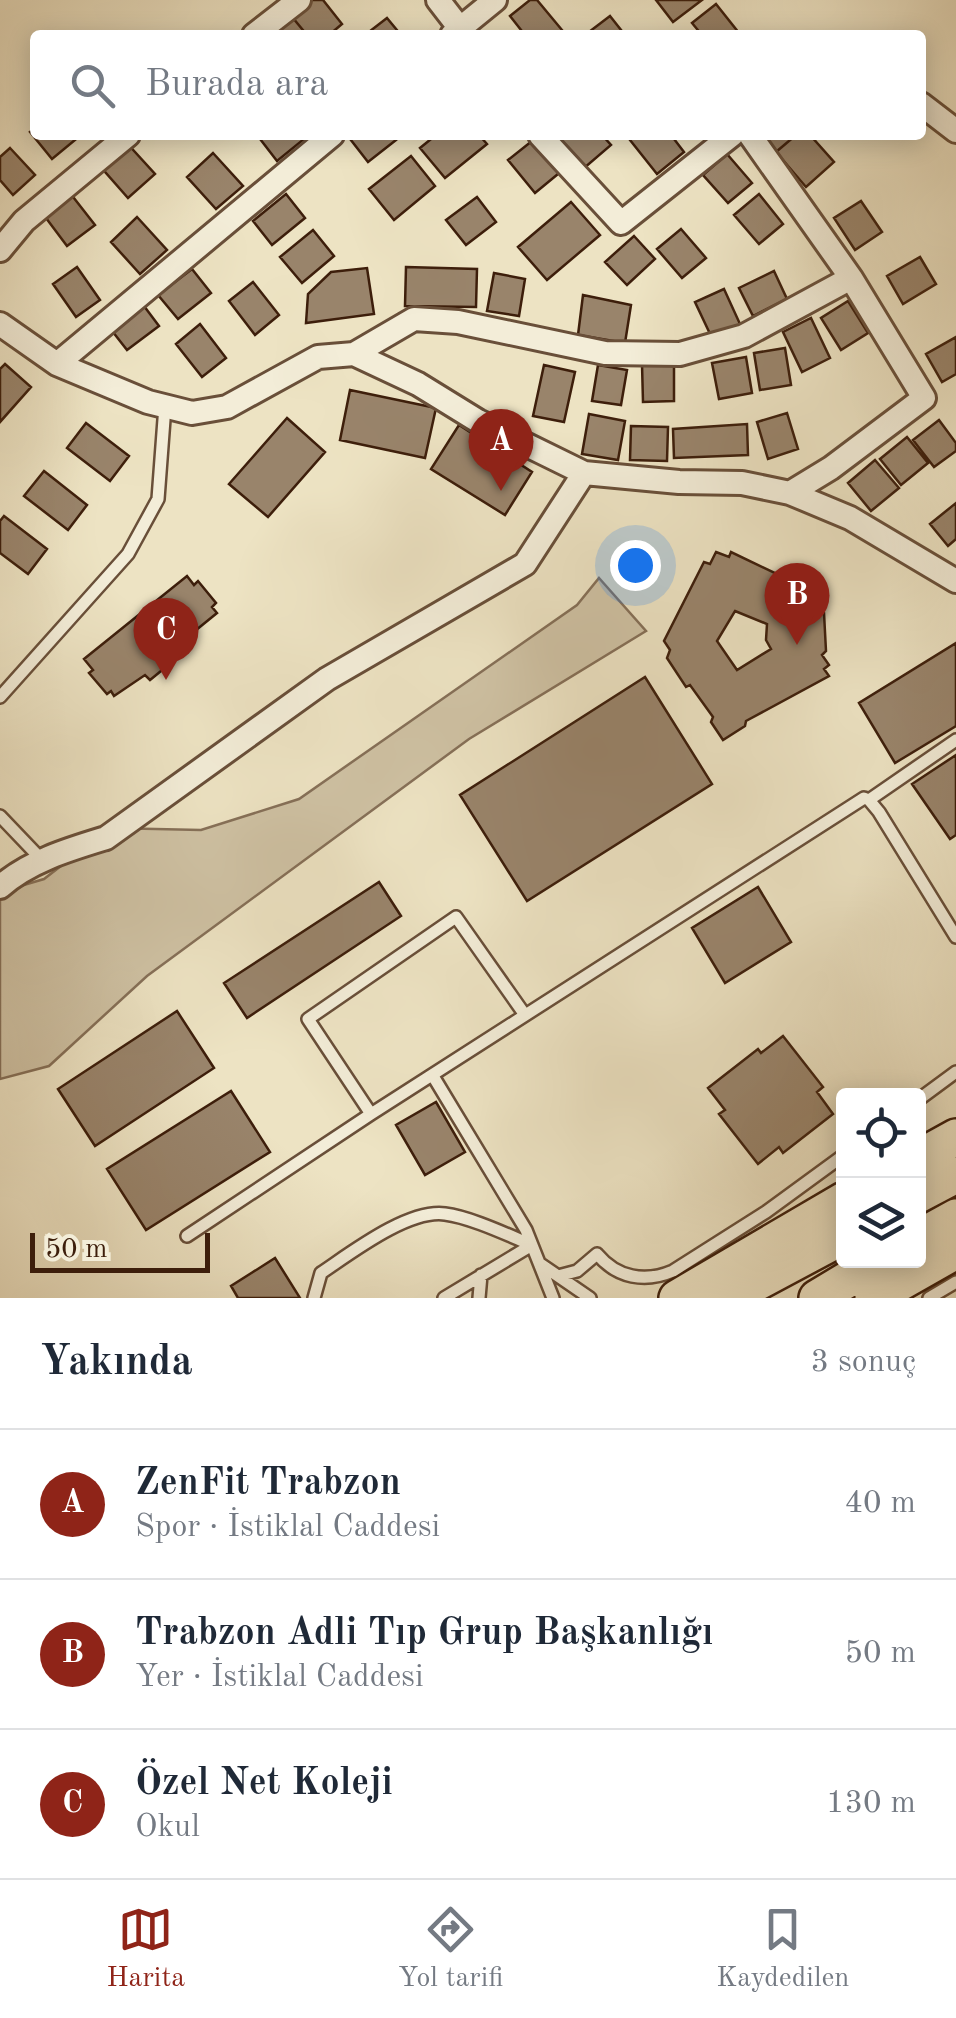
<!DOCTYPE html>
<html lang="tr">
<head>
<meta charset="utf-8">
<style>
	:root { --surface:#fff; --page:#f2f2f3; --text:#1f2937; --muted:#747a83; --line:#e0e1e3; --accent:#8f2418 }
	body { margin:0; font-family:"Old Standard TT",serif; background:var(--page); color:var(--text) }
	.controls { position:absolute; right:30px; bottom:30px; display:grid; overflow:hidden; border-radius:10px; box-shadow:0 5px 25px #0003 }
	.controls button { width:90px; height:90px; display:grid; place-items:center; padding:0; border:0; border-bottom:2px solid var(--line); background:var(--surface); color:var(--text); font:50px sans-serif }
	.scale { position:absolute; left:30px; bottom:25px; width:180px; box-sizing:border-box; padding-left:10px; border:5px solid #3d1e0b; border-top:0; font-size:28px; line-height:35px; white-space:nowrap; color:#3d1e0b; -webkit-text-stroke:8px #f3edd8; paint-order:stroke }
	.you { position:absolute; left:635px; top:565px; width:35px; height:35px; margin:-25px; border:8px solid #fff; border-radius:50%; background:#1a73e8; box-shadow:0 0 0 15px #1a73e833 }
	.badge { display:grid; place-items:center; width:65px; height:65px; border-radius:50%; background:var(--accent); color:#fff; font-size:32px; font-weight:700 }
	.pin { position:absolute; translate:-50% -82px; filter:drop-shadow(0 2px 5px #0008) }
	.pin::after { content:''; position:absolute; top:52px; width:35px; height:30px; background:inherit; clip-path:polygon(0 0,100% 0,50% 100%) }
	.list { margin:0; padding:0; list-style:none }
	h2 { display:flex; justify-content:space-between; align-items:center; height:130px; margin:0; padding:0 40px; font-size:42px }
	h2 small { font-size:32px; font-weight:400; color:var(--muted) }
	.list li { display:grid; grid-template-columns:65px 1fr auto; gap:30px; align-items:center; box-sizing:border-box; height:150px; padding:0 40px; border-top:2px solid var(--line) }
	.list b { display:block; font-size:38px; white-space:nowrap }
	.list p { margin:0; font-size:32px; white-space:nowrap; color:var(--muted) }
	.list em { font-size:32px; font-style:normal; color:var(--muted) }
	.icon { flex:none; width:55px; height:55px; fill:none; stroke:currentColor; stroke-width:2; stroke-linecap:round; stroke-linejoin:round }
	.map { position:relative; flex:none; width:956px; height:1298px; overflow:hidden }
	.search { position:absolute; background:var(--surface); box-shadow:0 5px 25px #0003; left:30px; right:30px; top:30px; height:110px; display:flex; align-items:center; gap:25px; box-sizing:border-box; padding:0 35px; border-radius:10px; color:var(--muted); font-size:38px }
	.sheet { height:580px; background:var(--surface) }
	nav { display:flex; justify-content:space-around; align-items:center; box-sizing:border-box; height:140px; border-top:2px solid var(--line); background:var(--surface); font-size:28px; color:var(--muted) }
	nav a { display:grid; justify-items:center; gap:5px }
	nav .on { color:var(--accent) }
	.map>svg:first-child { display:block }
	.green { fill:#cfc2a4; stroke:#867058; stroke-width:2.5 }
	.building { fill:#99846b; stroke:#3d1e0b; stroke-width:2.5; fill-rule:evenodd }
	.lines { fill:none; stroke-linecap:round; stroke-linejoin:round }
	.service-casing { stroke:#694f39; stroke-width:16 }
	.minor-casing { stroke:#694f39; stroke-width:28 }
	.trunk-casing { stroke:#3d1e0b; stroke-width:40 }
	.service { stroke:#f3edd8; stroke-width:11 }
	.minor { stroke:#f3edd8; stroke-width:22 }
	.trunk { stroke:#ede3c3; stroke-width:35 }
</style>
</head>
<body>
<div class="map">
<svg width="956" height="1298" viewBox="0 0 956 1298">
	<rect width="100%" height="100%" fill="#ede3c3"/>
	<filter id="stains"><feTurbulence type="fractalNoise" baseFrequency=".002" numOctaves="4"/><feColorMatrix values="0 0 0 0 .2 0 0 0 0 .09 0 0 0 0 .02 0 0 0 .5 -.17"/></filter>
	<radialGradient id="worn" r=".72"><stop offset=".6" stop-color="#630" stop-opacity="0"/><stop offset="1" stop-color="#630" stop-opacity=".3"/></radialGradient>
	<path class="green" d="M 599,578 L 646,631 L 469,739 L 147,976 L 49,1066 L 0,1079 L 0,892 L 44,879 L 110,828 L 201,830 L 299,799 L 577,605 Z"/>
	<path class="building" d="M 303,0 L 323,0 L 342,24 L 329,35 L 307,35 L 288,12 Z
		M 530,0 L 537,0 L 562,30 L 556,35 L 525,35 L 510,16 Z
		M 656,0 L 702,0 L 673,22 Z
		M 716,4 L 739,33 L 736,35 L 702,35 L 692,23 Z
		M 288,12 L 307,35 L 260,35 Z
		M 610,16 L 625,35 L 585,35 Z
		M 387,18 L 401,35 L 365,35 Z
		M 35,128 L 35,135 L 81,135 L 52,159 L 30,132 Z
		M 257,135 L 309,135 L 277,161 Z
		M 347,135 L 392,135 L 396,140 L 368,162 Z
		M 436,135 L 479,135 L 487,144 L 445,178 L 420,148 Z
		M 602,135 L 611,145 L 583,169 L 555,136 Z
		M 637,135 L 671,135 L 684,152 L 657,174 L 630,140 Z
		M 761,135 L 796,135 L 776,152 Z
		M 796,135 L 810,135 L 834,162 L 806,187 L 776,152 Z
		M 537,137 L 564,169 L 535,193 L 508,160 Z
		M 125,141 L 155,174 L 128,198 L 99,165 Z
		M 10,148 L 35,175 L 13,195 L 0,180 L 0,157 Z
		M 213,153 L 243,186 L 216,209 L 187,177 Z
		M 727,154 L 752,183 L 728,203 L 703,175 Z
		M 411,156 L 435,186 L 394,220 L 369,189 Z
		M 70,193 L 95,225 L 67,246 L 43,214 Z
		M 286,194 L 305,218 L 272,245 L 253,221 Z
		M 759,194 L 783,224 L 759,244 L 734,215 Z
		M 477,197 L 496,222 L 466,245 L 446,220 Z
		M 861,201 L 882,232 L 855,250 L 834,218 Z
		M 571,202 L 600,235 L 547,280 L 518,247 Z
		M 137,217 L 167,250 L 140,274 L 111,242 Z
		M 681,229 L 706,258 L 682,278 L 657,249 Z
		M 313,230 L 334,256 L 302,283 L 280,257 Z
		M 634,236 L 655,259 L 627,285 L 605,262 Z
		M 920,257 L 936,284 L 903,304 L 887,276 Z
		M 77,267 L 100,300 L 76,317 L 53,284 Z
		M 406,267 L 477,269 L 476,307 L 405,306 Z
		M 367,268 L 374,314 L 306,323 L 308,294 L 331,272 Z
		M 192,269 L 211,293 L 178,319 L 158,295 Z
		M 774,271 L 787,299 L 753,316 L 739,288 Z
		M 494,273 L 525,279 L 519,316 L 487,311 Z
		M 253,282 L 279,315 L 255,335 L 229,301 Z
		M 724,289 L 740,324 L 711,336 L 695,302 Z
		M 583,295 L 631,305 L 625,343 L 578,335 Z
		M 848,301 L 868,333 L 841,350 L 821,318 Z
		M 141,302 L 159,326 L 127,350 L 109,327 Z
		M 811,318 L 830,358 L 802,372 L 783,332 Z
		M 200,324 L 226,358 L 202,377 L 176,344 Z
		M 956,337 L 956,374 L 942,382 L 926,354 Z
		M 785,348 L 791,385 L 760,390 L 754,353 Z
		M 746,357 L 752,393 L 719,399 L 712,363 Z
		M 674,362 L 674,401 L 643,402 L 642,364 Z
		M 5,364 L 31,387 L 0,422 L 0,369 Z
		M 544,365 L 575,372 L 564,422 L 533,416 Z
		M 598,365 L 627,370 L 621,405 L 592,401 Z
		M 350,390 L 436,408 L 425,458 L 340,440 Z
		M 787,413 L 798,449 L 768,459 L 757,422 Z
		M 589,414 L 625,421 L 618,460 L 582,454 Z
		M 287,418 L 325,452 L 268,517 L 229,484 Z
		M 939,420 L 956,443 L 956,451 L 934,467 L 913,440 Z
		M 86,423 L 129,456 L 110,481 L 67,448 Z
		M 747,424 L 748,455 L 674,458 L 673,429 Z
		M 459,425 L 532,472 L 505,515 L 431,469 Z
		M 631,426 L 668,427 L 667,461 L 630,460 Z
		M 907,437 L 928,463 L 901,485 L 880,459 Z
		M 875,460 L 899,488 L 871,511 L 848,483 Z
		M 44,471 L 87,505 L 68,530 L 24,496 Z
		M 956,503 L 956,539 L 948,546 L 930,524 Z
		M 4,516 L 47,549 L 28,574 L 0,553 L 0,521 Z
		M 716,552 L 729,557 L 731,552 L 802,586 L 806,582 L 819,591 L 818,596 L 824,599 L 819,610 L 824,613 L 826,651 L 822,655 L 829,665 L 824,669 L 829,676 L 746,721 L 745,726 L 723,740 L 711,722 L 713,717 L 690,685 L 686,687 L 667,658 L 670,650 L 664,641 L 704,562 L 710,564 ZM 735,611 L 767,624 L 766,640 L 771,649 L 737,670 L 717,641 Z
		M 187,576 L 194,585 L 198,581 L 216,603 L 212,607 L 217,613 L 190,635 L 193,639 L 186,644 L 189,648 L 150,680 L 145,675 L 114,696 L 111,691 L 107,694 L 89,673 L 93,670 L 84,659 Z
		M 956,643 L 956,726 L 895,763 L 859,703 Z
		M 645,677 L 712,784 L 527,901 L 460,795 Z
		M 956,755 L 956,835 L 950,839 L 912,784 Z
		M 379,882 L 401,916 L 247,1018 L 224,983 Z
		M 758,887 L 791,942 L 725,983 L 692,928 Z
		M 177,1011 L 214,1068 L 95,1146 L 58,1089 Z
		M 783,1036 L 823,1087 L 817,1092 L 833,1114 L 783,1153 L 779,1147 L 758,1164 L 719,1114 L 725,1110 L 708,1088 L 758,1049 L 761,1053 Z
		M 231,1091 L 270,1152 L 146,1230 L 107,1169 Z
		M 436,1102 L 465,1152 L 425,1175 L 396,1125 Z
		M 275,1258 L 300,1298 L 238,1298 L 231,1286 Z"/>
	<g class="lines">
		<defs>
			<path id="service" d="M 0,697 L 128,554 L 158,499 L 165,406
				M 869,800 L 956,740
				M 0,816 L 42,860
				M 433,1076 L 526,1230 L 553,1298
				M 918,1100 L 956,1072
				M 371,1114 L 308,1019 L 456,917 L 525,1015
				M 187,1236 L 371,1114 L 864,798 L 869,800 L 879,812 L 956,937
				M 539,1263 L 590,1298
				M 558,1276 L 577,1271 L 597,1254 C 617,1278 645,1283 673,1271 L 766,1212 L 844,1155
				M 314,1298 L 321,1273 C 351,1253 408,1209 445,1214 C 470,1217 508,1235 532,1245
				M 444,1298 L 532,1245
				M 479,1298 L 481,1275
				M 929,1298 L 956,1282"/>
			<path id="minor" d="M 438,0 L 465,35
				M 254,35 L 299,0
				M 452,35 L 495,0
				M 921,104 L 956,131
				M 540,135 L 621,223 L 732,135
				M 750,135 L 851,278 L 924,398 L 831,468 L 790,493
				M 0,250 L 24,221 L 128,135
				M 0,324 L 57,364 L 148,402 L 192,413 L 227,407 L 318,357 L 354,354 L 418,384 L 478,421 L 584,473 L 679,482 L 742,483 L 790,493 L 850,518 L 956,581
				M 354,354 L 414,319 L 458,322 L 605,353 L 680,354 L 744,336 L 851,278
				M 57,364 L 332,135
				M 0,887 C 29,861 70,849 106,838 L 327,679 L 525,564 L 584,473"/>
			<path id="trunk" d="M 918,1158 L 956,1137
				M 918,1195 L 956,1175
				M 918,1238 L 956,1217
				M 677,1298 L 844,1200
				M 728,1298 L 844,1236
				M 817,1298 L 880,1260
				M 873,1298 L 956,1251"/>
		</defs>
		<use href="#service" class="service-casing"/>
		<use href="#minor" class="minor-casing"/>
		<use href="#trunk" class="trunk-casing"/>
		<use href="#service" class="service"/>
		<use href="#minor" class="minor"/>
		<use href="#trunk" class="trunk"/>
	</g>
	<rect width="100%" height="100%" filter="url(#stains)"/>
	<rect width="100%" height="100%" fill="url(#worn)"/>
</svg>
<div class="controls">
<button><svg class="icon" aria-label="locate" viewBox="0 0 24 24"><circle cx="12" cy="12" r="6"/><path d="M12 2v4M12 18v4M2 12h4M18 12h4"/></svg></button>
<button><svg class="icon" aria-label="layers" viewBox="0 0 24 24"><path d="M12 4l9 5-9 5-9-5zM3 14l9 5 9-5"/></svg></button>
</div>
<div class="scale">50 m</div>
<div class="you"></div>
<div class="pin badge" style="left:501px;top:491px">A</div>
<div class="pin badge" style="left:797px;top:645px">B</div>
<div class="pin badge" style="left:166px;top:680px">C</div>
<div class="search"><svg class="icon" aria-label="search" viewBox="0 0 24 24"><circle cx="10" cy="10" r="6"/><path d="M15 15l6 6"/></svg>Burada ara</div>
</div>
<section class="sheet">
<h2>Yakında<small>3 sonuç</small></h2>
<ul class="list">
<li><span class="badge">A</span><div><b>ZenFit Trabzon</b><p>Spor · İstiklal Caddesi</p></div><em>40 m</em></li>
<li><span class="badge">B</span><div><b>Trabzon Adli Tıp Grup Başkanlığı</b><p>Yer · İstiklal Caddesi</p></div><em>50 m</em></li>
<li><span class="badge">C</span><div><b>Özel Net Koleji</b><p>Okul</p></div><em>130 m</em></li>
</ul>
</section>
<nav>
<a class="on"><svg class="icon" aria-label="map" viewBox="0 0 24 24"><path d="M3 6l6-2 6 2 6-2v14l-6 2-6-2-6 2zM9 4v14M15 6v14"/></svg>Harita</a>
<a><svg class="icon" aria-label="directions" viewBox="0 0 24 24"><path d="M12 3l9 9-9 9-9-9zM9 14v-3h6M13 9l2 2-2 2"/></svg>Yol tarifi</a>
<a><svg class="icon" aria-label="saved" viewBox="0 0 24 24"><path d="M7 4h10v16l-5-4-5 4z"/></svg>Kaydedilen</a>
</nav>
</body>
</html>
